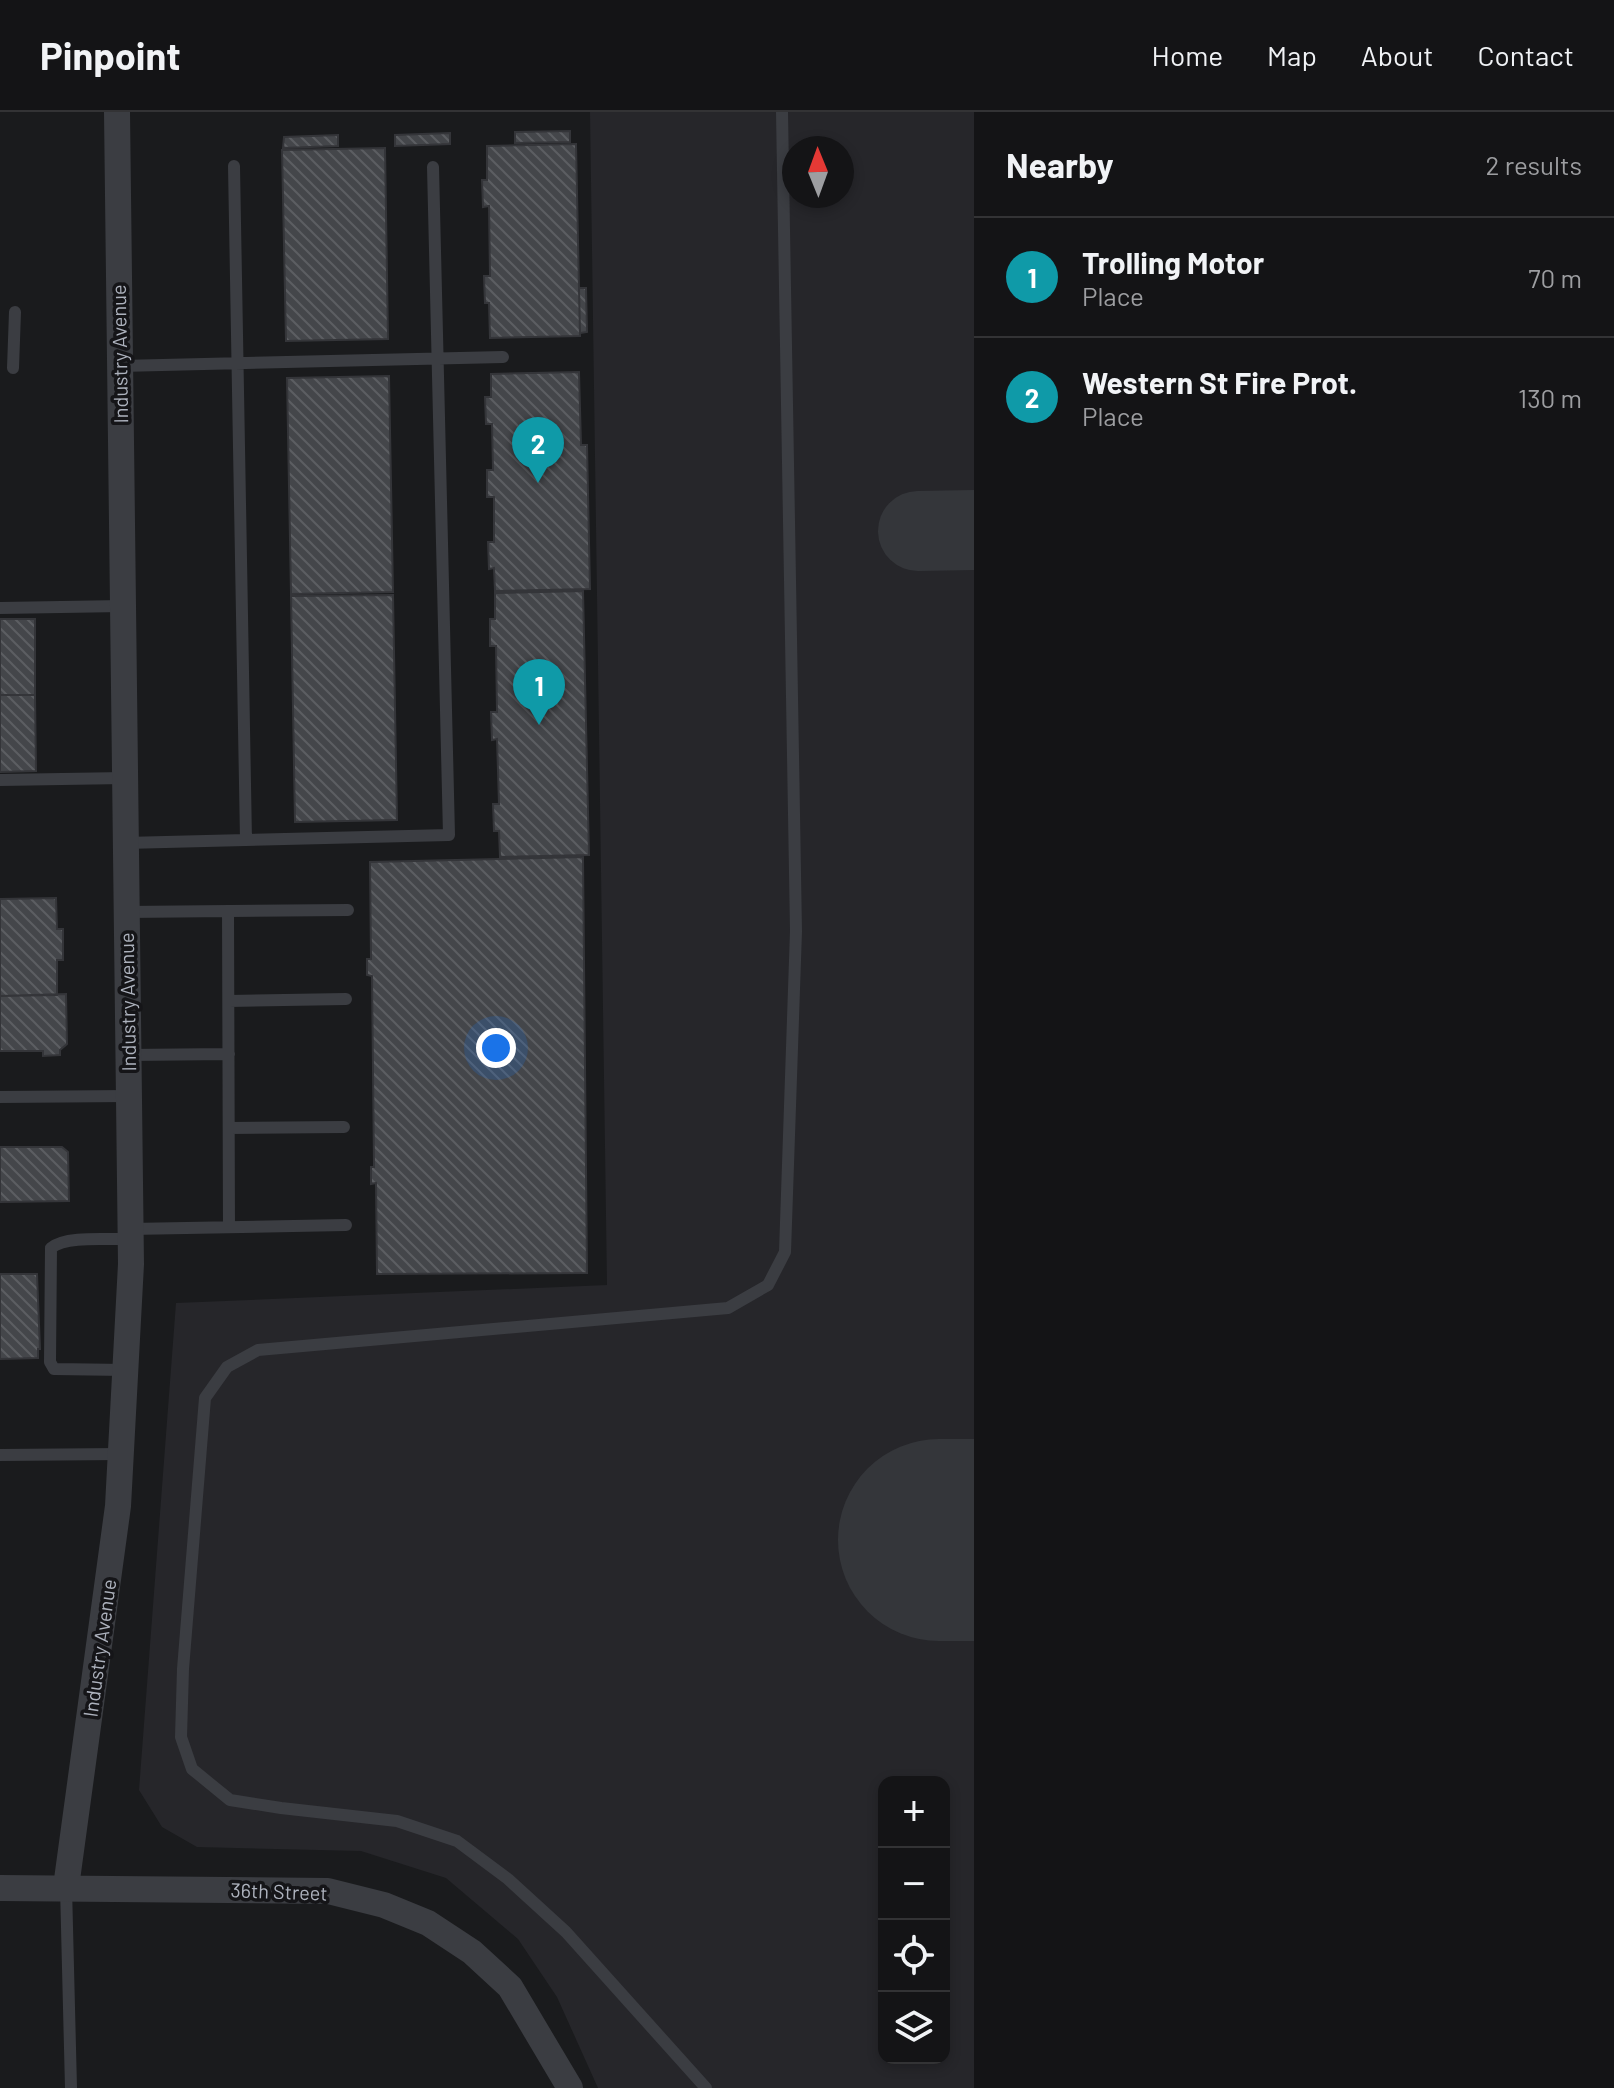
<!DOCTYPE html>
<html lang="en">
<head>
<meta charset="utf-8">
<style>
	:root { --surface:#141416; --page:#212123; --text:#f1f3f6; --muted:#9d9ea1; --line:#333335; --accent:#f9b136 }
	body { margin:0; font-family:Barlow,sans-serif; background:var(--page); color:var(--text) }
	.controls { position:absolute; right:24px; bottom:24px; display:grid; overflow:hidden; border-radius:16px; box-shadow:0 4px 12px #0003 }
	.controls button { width:72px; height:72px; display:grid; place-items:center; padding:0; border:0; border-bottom:2px solid var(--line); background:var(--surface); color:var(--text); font:40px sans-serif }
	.compass { position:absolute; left:782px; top:24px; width:72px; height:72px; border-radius:50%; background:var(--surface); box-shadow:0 4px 12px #0003; rotate:359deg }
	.you { position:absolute; left:496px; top:936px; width:28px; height:28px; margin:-20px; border:6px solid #fff; border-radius:50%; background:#1a73e8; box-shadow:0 0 0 12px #1a73e833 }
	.badge { display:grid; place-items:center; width:52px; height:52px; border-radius:50%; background:var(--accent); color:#fff; font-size:26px; font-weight:700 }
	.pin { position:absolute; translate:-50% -66px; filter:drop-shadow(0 2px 4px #0008) }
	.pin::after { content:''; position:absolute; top:42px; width:28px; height:24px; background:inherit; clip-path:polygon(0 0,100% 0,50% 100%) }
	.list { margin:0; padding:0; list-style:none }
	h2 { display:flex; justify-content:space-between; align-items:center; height:104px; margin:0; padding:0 32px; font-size:34px }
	h2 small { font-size:26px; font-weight:400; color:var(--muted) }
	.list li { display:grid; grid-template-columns:52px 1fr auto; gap:24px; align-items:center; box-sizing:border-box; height:120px; padding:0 32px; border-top:2px solid var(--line) }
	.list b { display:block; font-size:30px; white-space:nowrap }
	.list p { margin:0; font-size:26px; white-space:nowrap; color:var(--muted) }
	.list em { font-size:26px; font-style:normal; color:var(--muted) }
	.icon { flex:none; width:44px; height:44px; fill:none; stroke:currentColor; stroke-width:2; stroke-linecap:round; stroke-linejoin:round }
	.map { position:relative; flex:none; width:974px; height:1976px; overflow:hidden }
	header { display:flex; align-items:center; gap:48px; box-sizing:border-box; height:112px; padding:0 40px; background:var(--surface); border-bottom:2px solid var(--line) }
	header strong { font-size:38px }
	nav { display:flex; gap:44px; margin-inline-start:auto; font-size:28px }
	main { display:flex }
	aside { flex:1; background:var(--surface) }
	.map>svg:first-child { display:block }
	.built { fill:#26262a; fill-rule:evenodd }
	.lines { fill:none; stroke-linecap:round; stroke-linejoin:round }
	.taxiway { stroke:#34363a; stroke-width:80 }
	.runway { stroke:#34363a; stroke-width:202 }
	.building { fill:url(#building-back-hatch); stroke:#343539; stroke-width:2 }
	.lane { stroke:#3b3d42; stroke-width:12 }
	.street { stroke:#3b3d42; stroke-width:26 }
	.labels { text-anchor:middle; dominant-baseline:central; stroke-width:7; stroke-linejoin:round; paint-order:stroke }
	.street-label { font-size:20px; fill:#adb2bd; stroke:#151518 }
</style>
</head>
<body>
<header>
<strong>Pinpoint</strong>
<nav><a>Home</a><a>Map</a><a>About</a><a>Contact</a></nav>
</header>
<main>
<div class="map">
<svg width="974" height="1976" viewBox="0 0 974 1976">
	<defs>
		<pattern id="building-back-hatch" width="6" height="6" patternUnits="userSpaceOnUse" patternTransform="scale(2)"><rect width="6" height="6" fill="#44464a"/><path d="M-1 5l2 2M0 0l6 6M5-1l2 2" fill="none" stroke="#5c5e62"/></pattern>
	</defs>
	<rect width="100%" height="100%" fill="#1a1b1d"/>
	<path class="built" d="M 590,0 L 974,0 L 974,1976 L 598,1976 L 557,1885 L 518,1827 L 446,1766 L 361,1739 L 197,1735 L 162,1715 L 139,1678 L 176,1191 L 607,1173 ZM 794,36 L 842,36 L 842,84 L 794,84 ZM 884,1670 L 944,1670 L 944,1946 L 884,1946 Z"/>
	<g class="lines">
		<path class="taxiway" d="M 918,419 L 974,418"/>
		<path class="runway" d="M 939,1428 L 974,1428"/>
	</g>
	<path class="building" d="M 570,19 L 570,30 L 515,31 L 515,20 Z
		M 450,21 L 450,32 L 395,34 L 395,23 Z
		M 338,23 L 338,34 L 283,36 L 284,25 Z
		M 576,32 L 580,224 L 490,226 L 489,191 L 485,191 L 484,164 L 490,164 L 489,94 L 483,95 L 482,68 L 487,68 L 487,34 Z
		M 385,36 L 388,227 L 286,229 L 282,38 Z
		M 579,176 L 586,176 L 587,220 L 580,221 Z
		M 579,260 L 581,333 L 587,333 L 590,477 L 495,479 L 494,456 L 489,457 L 488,430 L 494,430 L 494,385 L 487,385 L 487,358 L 493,358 L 492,312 L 486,312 L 485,285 L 491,285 L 491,262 Z
		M 389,264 L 393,480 L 291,482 L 287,266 Z
		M 583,479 L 589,743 L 500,745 L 499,719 L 494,719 L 493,692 L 499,692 L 497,627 L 492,628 L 491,600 L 497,600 L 496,534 L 490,534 L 490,507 L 495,507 L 495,481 Z
		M 393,483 L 397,708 L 295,710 L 291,484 Z
		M 0,507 L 35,507 L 35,583 L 0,583 Z
		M 0,583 L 35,583 L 36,659 L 0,660 Z
		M 583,745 L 587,1161 L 377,1162 L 376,1071 L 371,1072 L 371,1055 L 374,1055 L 372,864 L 367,863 L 367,847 L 371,847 L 370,750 Z
		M 56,786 L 57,817 L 63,817 L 63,848 L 57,848 L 57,883 L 0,884 L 0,787 Z
		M 66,882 L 67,932 L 60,938 L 60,943 L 43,944 L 43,939 L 0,939 L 0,884 Z
		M 0,1035 L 62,1035 L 68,1040 L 69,1089 L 0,1090 Z
		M 0,1162 L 37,1162 L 40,1237 L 38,1237 L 38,1246 L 0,1247 Z"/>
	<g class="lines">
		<path class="lane" d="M 234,54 L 246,728
			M 120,254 L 503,245
			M 13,256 L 15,200
			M 0,496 L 123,494
			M 0,668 L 125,666
			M 125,731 L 449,723 L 433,55
			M 228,799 L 229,1115
			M 126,800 L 348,798
			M 229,889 L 346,887
			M 128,943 L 229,942
			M 0,985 L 129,984
			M 229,1016 L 344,1015
			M 130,1117 L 346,1113
			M 125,1258 L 54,1257 L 50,1250 L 51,1136 C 66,1123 110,1128 131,1127
			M 0,1343 L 121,1342
			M 66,1775 L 71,1976
			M 706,1976 L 566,1820 L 508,1767 L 457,1729 L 397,1709 L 281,1696 L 230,1688 L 192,1657 L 181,1625 L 183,1557 L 205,1286 L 227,1255 L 258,1238 L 728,1196 L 768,1173 L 785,1140 L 796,819 L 782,0"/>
		<path class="street" d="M 66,1775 L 118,1394 L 131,1152 L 117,0
			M 0,1776 L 328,1779 L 384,1793 L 428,1811 L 472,1840 L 510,1875 L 570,1976"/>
	</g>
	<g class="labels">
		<g class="street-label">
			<text transform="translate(119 242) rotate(-91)">Industry Avenue</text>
			<text transform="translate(127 890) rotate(-91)">Industry Avenue</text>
			<text transform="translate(99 1536) rotate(-82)">Industry Avenue</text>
			<text transform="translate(279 1779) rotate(2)">36th Street</text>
		</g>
	</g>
</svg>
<div class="controls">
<button>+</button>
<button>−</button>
<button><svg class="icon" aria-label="locate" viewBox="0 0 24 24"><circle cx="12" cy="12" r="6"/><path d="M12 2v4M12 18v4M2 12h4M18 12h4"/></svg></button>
<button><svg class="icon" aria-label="layers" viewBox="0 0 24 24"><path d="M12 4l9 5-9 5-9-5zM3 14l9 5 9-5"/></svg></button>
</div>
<svg class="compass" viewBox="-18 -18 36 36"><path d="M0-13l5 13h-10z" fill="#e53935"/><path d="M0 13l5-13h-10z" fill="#9d9ea1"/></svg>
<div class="you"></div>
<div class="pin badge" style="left:539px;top:613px;background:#0f9aa8">1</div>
<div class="pin badge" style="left:538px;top:371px;background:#0f9aa8">2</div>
</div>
<aside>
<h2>Nearby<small>2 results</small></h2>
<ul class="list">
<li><span class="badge" style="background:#0f9aa8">1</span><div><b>Trolling Motor</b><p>Place</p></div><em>70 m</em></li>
<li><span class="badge" style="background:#0f9aa8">2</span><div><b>Western St Fire Prot.</b><p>Place</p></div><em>130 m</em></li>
</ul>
</aside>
</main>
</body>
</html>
